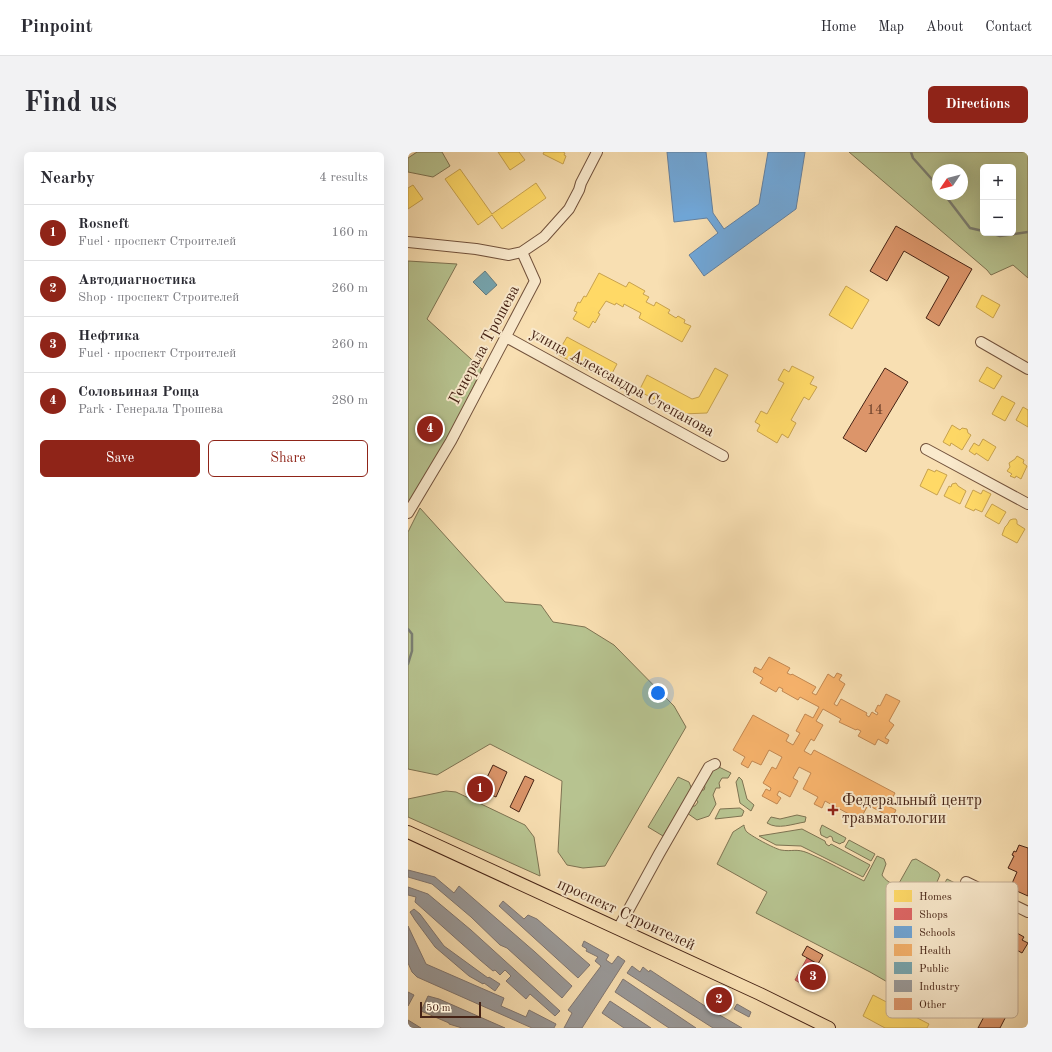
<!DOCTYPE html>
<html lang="en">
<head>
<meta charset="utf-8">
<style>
	:root { --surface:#fff; --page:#f2f2f3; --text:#2b2b33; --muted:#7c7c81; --line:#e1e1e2; --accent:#8f2418 }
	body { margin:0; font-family:"Old Standard TT",serif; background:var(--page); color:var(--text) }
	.controls { position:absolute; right:12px; top:12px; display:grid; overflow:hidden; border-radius:6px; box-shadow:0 4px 16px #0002 }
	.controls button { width:36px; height:36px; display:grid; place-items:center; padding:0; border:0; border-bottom:1px solid var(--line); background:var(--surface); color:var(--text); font:20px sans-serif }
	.compass { position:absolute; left:524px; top:12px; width:36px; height:36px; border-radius:50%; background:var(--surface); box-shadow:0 4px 16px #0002; rotate:235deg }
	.scale { position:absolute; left:12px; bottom:10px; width:61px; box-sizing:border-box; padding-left:4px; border:2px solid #462315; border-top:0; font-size:11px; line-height:14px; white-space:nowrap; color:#462315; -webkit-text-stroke:3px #faeacd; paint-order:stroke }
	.you { position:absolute; left:250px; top:541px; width:14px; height:14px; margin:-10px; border:3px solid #fff; border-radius:50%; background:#1a73e8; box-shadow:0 0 0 6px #1a73e833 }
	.badge { display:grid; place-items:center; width:26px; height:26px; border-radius:50%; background:var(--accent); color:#fff; font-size:13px; font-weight:700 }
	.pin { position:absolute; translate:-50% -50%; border:2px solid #fff; box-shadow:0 1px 4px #0006 }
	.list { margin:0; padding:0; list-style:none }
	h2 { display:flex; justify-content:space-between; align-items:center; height:52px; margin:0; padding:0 16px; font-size:17px }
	h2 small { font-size:13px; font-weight:400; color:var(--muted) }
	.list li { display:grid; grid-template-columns:26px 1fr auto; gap:12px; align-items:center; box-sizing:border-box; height:56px; padding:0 16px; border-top:1px solid var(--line) }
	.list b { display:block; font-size:15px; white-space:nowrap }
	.list p { margin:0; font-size:13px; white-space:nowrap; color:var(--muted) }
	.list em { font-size:13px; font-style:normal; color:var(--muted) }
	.actions { display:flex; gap:8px; padding:12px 16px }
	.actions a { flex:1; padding:9px 0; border:1px solid var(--accent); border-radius:6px; text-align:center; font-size:14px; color:var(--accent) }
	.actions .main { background:var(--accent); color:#fff }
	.map { position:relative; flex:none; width:620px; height:876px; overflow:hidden; border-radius:6px }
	header { display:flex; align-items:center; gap:24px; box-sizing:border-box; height:56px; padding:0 20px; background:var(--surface); border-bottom:1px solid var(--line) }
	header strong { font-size:19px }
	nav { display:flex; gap:22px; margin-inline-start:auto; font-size:14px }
	.intro { display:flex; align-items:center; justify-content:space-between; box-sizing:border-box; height:96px; padding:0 24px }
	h1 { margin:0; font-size:28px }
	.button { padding:10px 18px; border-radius:6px; background:var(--accent); color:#fff; font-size:14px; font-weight:700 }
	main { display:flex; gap:24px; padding:0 24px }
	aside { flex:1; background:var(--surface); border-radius:6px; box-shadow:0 4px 16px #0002 }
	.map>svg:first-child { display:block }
	.green { fill:#b7c390; stroke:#7e7352; fill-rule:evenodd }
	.homes { fill:#ffd966; stroke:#c8a24e }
	.shops { fill:#e06666; stroke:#b2524e }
	.schools { fill:#6fa8dc; stroke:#6380a0 }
	.health { fill:#f6b26b; stroke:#c18751 }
	.public { fill:#76a5af; stroke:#687e81 }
	.industry { fill:#999; stroke:#807671 }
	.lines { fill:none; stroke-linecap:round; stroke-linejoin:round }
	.stream { stroke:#7b7f73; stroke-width:2.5 }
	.building { fill:#dc956a; stroke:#462315 }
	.minor-casing { stroke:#72523c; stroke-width:12 }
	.major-casing { stroke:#462315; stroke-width:14 }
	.minor { stroke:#faeacd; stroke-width:10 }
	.major { stroke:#f8dfb2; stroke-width:12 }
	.poi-dot { fill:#8f2418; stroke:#faeacd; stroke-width:1.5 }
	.labels { text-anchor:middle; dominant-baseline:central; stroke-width:4; stroke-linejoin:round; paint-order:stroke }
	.number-label { font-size:14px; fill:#6c402a }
	.street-label { font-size:16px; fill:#462315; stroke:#faeacd }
	.poi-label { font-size:16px; fill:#462315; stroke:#faeacd; text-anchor:start }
	.key { fill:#faeacd; stroke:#c4ae96; stroke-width:1 }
	.key-label { font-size:11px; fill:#462315 }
</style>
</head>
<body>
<header>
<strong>Pinpoint</strong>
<nav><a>Home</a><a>Map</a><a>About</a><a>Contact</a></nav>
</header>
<div class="intro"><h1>Find us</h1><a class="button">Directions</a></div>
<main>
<aside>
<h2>Nearby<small>4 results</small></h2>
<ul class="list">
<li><span class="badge">1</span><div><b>Rosneft</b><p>Fuel · проспект Строителей</p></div><em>160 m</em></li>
<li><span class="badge">2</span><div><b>Автодиагностика</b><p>Shop · проспект Строителей</p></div><em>260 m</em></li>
<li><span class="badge">3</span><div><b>Нефтика</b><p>Fuel · проспект Строителей</p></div><em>260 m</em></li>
<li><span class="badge">4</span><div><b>Соловьиная Роща</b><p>Park · Генерала Трошева</p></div><em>280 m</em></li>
</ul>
<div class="actions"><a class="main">Save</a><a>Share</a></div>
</aside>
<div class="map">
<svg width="620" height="876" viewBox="0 0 620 876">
	<rect width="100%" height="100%" fill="#f8dfb2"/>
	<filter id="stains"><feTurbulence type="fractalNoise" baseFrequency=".005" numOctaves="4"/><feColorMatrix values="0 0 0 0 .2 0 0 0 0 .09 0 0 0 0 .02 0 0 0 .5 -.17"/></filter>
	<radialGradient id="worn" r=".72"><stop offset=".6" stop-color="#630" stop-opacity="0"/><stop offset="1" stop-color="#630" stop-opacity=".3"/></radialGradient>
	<path class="green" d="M 9,0 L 34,0 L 42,14 L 25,25 L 0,20 L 0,6 Z
		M 441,0 L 620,0 L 620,126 L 605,113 L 583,123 L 579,118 ZM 575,15 L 605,15 L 605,81 L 575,81 ZM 530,18 L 554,18 L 554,42 L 530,42 Z
		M 0,109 L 49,112 L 19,167 L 74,217 L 15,338 L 0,358 Z
		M 12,356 L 97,450 L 133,453 L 145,470 L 177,475 L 206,493 L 266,554 L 278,575 L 197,714 L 175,716 L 159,713 L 150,700 L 154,629 L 82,592 L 29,623 L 0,617 L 0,380 Z
		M 311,615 L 323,621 L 320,626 L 314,626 L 311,631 L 312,636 L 308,636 L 305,643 L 308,652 L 301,664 L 289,668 L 279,661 L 283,654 L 287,654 L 290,650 L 287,646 L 293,638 L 296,638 L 297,635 L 295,631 L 304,616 Z
		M 270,625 L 281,630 L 283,635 L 282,639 L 255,684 L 240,675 Z
		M 331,625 L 334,628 L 339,647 L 346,653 L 343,659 L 332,651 L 328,630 Z
		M 38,639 L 48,640 L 117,673 L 126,685 L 132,723 L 132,724 L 0,665 L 0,647 Z
		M 332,656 L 336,659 L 334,664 L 307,667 L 312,657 Z
		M 389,663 L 398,665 L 397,670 C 384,672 370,678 359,671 L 363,665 L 372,667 Z
		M 336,673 C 336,675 337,677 338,679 C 341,683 367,697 373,698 C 384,700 388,696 400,701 C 419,709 438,720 456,729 L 469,704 L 476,707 L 478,712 L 474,723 C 477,728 484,733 490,733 L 504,708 L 508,707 L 530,720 L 532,723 L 529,730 L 535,734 L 539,727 L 555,735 L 495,839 L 462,820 L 348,761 L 359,740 L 309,712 L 325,680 Z
		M 414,673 L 438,686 L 436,690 L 433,691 L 432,692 L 425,689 L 424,685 L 422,684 L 419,686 L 413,683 L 412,678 Z
		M 394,677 L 417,689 L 418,692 L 421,694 L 423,692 L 462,713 L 455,725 L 393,694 L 368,693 L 351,684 Z
		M 441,688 L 467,702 L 463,709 L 437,695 Z"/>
	<path class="homes" d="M 90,0 L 111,0 L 117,8 L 102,18 Z
		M 136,0 L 155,0 L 157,1 L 156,3 L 158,4 L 155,12 L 135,2 Z
		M 52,17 L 84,62 L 128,31 L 138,46 L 94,77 L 84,63 L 70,73 L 37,27 Z
		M 5,33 L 15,47 L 0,57 L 0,36 Z
		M 191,121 L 218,135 L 221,130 L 237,139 L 235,142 L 241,145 L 238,150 L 246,154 L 248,150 L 262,158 L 260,161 L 268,166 L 270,164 L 277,168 L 276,171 L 283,174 L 274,190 L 231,166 L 233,161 L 216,152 L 215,155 L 208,151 L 207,153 L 198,149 L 190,161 L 192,162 L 187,171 L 185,169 L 181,176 L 165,167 L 169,160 L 166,159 L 170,150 L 172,151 L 176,144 L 178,145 Z
		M 438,134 L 461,148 L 444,177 L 421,163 Z
		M 574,143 L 592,153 L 585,166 L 568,155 Z
		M 159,185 L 209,212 L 200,229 L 149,202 Z
		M 384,214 L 406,225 L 402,232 L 409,235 L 401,248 L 396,245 L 383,268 L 388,271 L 380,286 L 374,282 L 369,291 L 349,279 L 352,273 L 347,270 L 353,259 L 359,262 L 376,231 L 370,228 L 376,217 L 381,220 Z
		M 579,215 L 594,224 L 586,237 L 571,229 Z
		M 307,216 L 320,223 L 299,261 L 274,262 L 231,239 L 239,223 L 284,247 L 291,245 Z
		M 594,244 L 607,251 L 597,269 L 584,262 Z
		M 615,255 L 620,258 L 620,275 L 608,268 Z
		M 544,273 L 552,278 L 554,276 L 559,277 L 560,281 L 563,283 L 554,298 L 543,291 L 542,294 L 535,290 Z
		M 575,287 L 588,295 L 580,309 L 568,301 L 567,303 L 561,299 L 566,291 L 571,294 Z
		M 609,304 L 616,308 L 615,311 L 619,314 L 613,327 L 608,324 L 607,326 L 602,324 L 604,322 L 599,319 L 602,315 L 601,311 L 607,307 Z
		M 520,317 L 527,320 L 528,318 L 539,323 L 529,343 L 512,334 Z
		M 548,331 L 550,334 L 558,339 L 552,352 L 536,344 L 541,334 L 543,335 L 544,332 Z
		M 565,338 L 573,342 L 575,338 L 583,342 L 574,360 L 567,357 L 566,359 L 557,355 Z
		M 584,352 L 598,360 L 591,372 L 577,364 Z
		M 605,367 L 608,367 L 609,369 L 609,372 L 617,377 L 609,391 L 594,383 L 597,375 L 599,373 L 602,368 Z
		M 465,843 L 521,872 L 519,876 L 477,876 L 455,864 Z"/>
	<path class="shops" d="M 399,806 L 411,813 L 399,835 L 387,828 Z"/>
	<path class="schools" d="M 259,0 L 298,0 L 305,61 L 316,77 L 351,52 L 360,0 L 397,0 L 388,57 L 296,124 L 281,103 L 310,81 L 299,66 L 266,70 Z"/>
	<path class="health" d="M 361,505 L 382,516 L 379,521 L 383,523 L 384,522 L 408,535 L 404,541 L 408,543 L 420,522 L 426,526 L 429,521 L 434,523 L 431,528 L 437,532 L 426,552 L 429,554 L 433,547 L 459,561 L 458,563 L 461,565 L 464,560 L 469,563 L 470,561 L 467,559 L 470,553 L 472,554 L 478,542 L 492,549 L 481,569 L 486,573 L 477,586 L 481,588 L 479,592 L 470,587 L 467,593 L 450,584 L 453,579 L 449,577 L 448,578 L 431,570 L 433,567 L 415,557 L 408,569 L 415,573 L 406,589 L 403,587 L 396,599 L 403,603 L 406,598 L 487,641 L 480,654 L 488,658 L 484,666 L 460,653 L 452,668 L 417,649 L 414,656 L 406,652 L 410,645 L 395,637 L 403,621 L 391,615 L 385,626 L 390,629 L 382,645 L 371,639 L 369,643 L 373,646 L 369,652 L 354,644 L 358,637 L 362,639 L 363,636 L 355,631 L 364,615 L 368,617 L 374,605 L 361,598 L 353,613 L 344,609 L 340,616 L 333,612 L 337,605 L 325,598 L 345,563 L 381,583 L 378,589 L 385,593 L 392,581 L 388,579 L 397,562 L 405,566 L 411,555 L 392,545 L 390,548 L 374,539 L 375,537 L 371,535 L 368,540 L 352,531 L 355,526 L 345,520 L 347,515 L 353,518 Z"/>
	<path class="public" d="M 77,119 L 89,133 L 78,143 L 65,130 Z"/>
	<path class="industry" d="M 0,718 L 27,725 L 46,741 L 51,734 L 127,800 L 164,834 L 154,846 L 99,796 L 92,793 L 63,765 L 24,732 L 0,725 Z
		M 0,735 L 20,742 L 63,778 L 152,859 L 147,864 L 122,842 L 118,847 L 98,829 L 103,824 L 97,818 L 92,823 L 87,818 L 85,819 L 72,808 L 7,750 L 8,745 L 0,743 Z
		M 95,749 L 116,767 L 120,763 L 129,767 L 182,813 L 170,826 L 91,754 Z
		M 6,757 L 12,762 L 36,794 L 80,826 L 81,825 L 92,832 L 87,839 L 76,831 L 75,832 L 61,824 L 27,795 L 7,768 L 2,760 Z
		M 0,774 L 18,812 L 96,846 L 93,854 L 118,865 L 121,858 L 148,872 L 146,876 L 124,876 L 9,825 L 4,820 L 0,811 Z
		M 176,789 L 201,803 L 198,808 L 204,812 L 210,804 L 217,809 L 174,876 L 156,876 L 164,861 L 160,858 L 193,814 L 187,809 L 190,805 L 178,799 L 179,797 L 174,794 Z
		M 224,814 L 232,820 L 235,815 L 241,820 L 242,818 L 303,858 L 334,876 L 305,876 L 219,821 Z
		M 215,827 L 288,876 L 261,876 L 207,840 Z
		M 0,840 L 6,843 L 0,854 Z
		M 20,844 L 31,847 L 97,876 L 54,876 L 41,872 L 41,871 L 13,859 Z
		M 202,849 L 243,876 L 216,876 L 194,861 Z
		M 329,852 L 343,860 L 341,865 L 326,857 Z
		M 0,868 L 13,876 L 0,876 Z"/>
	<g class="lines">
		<path class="stream" d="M 503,0 L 505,6 L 530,34
			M 536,42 L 562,76 L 575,79
			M 582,81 L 592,84 L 620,80
			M 0,477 L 4,482 L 4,499 L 0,512"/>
	</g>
	<path class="building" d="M 488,74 L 564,117 L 531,174 L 518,166 L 541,125 L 496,99 L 479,129 L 462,119 Z
		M 477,216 L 500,230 L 458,300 L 435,286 Z
		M 85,613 L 99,620 L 88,645 L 73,638 Z
		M 117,624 L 126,628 L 111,660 L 102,655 Z
		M 611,693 L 620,696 L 620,744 L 602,736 L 609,720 L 600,716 L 606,704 L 604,703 L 606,699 L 608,700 Z
		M 602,781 L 607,784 L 609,781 L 616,785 L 614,788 L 620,791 L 614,801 L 596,791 Z
		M 399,794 L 415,803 L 410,812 L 394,803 Z
		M 592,834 L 609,843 L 592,876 L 570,876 Z"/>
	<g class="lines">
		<defs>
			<path id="minor" d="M 0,90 L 68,97 L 101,103 L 114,100 L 136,85 L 161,57 L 171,38 L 173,31 L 189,0
				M 98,185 L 315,304
				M 573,190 L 620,217
				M 518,297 L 620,352
				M 0,361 L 43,289 L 127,129 L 114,100
				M 558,730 L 620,760
				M 210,777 L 251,702 L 301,615 L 307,612"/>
			<path id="major" d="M 0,680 L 352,842 L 421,876"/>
		</defs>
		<use href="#minor" class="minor-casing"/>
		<use href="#major" class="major-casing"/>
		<use href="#minor" class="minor"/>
		<use href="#major" class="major"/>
	</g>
	<path class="poi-dot" d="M423 652h4v4h4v4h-4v4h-4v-4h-4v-4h4z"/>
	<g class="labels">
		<g class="number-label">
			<text x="467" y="258">14</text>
		</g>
		<g class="street-label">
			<text transform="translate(77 193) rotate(-62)">Генерала Трошева</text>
			<text transform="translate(214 231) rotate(29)">улица Александра Степанова</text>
			<text transform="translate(218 763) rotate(25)">проспект Строителей</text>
		</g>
		<g class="poi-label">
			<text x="434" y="649">Федеральный центр<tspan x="434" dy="18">травматологии</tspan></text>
		</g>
	</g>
	<rect x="478" y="730" width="132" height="136" rx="6" class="key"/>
	<rect x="486" y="738" width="18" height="12" fill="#ffd966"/>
	<rect x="486" y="756" width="18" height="12" fill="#e06666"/>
	<rect x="486" y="774" width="18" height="12" fill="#6fa8dc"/>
	<rect x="486" y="792" width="18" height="12" fill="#f6b26b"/>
	<rect x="486" y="810" width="18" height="12" fill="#76a5af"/>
	<rect x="486" y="828" width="18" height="12" fill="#999"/>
	<rect x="486" y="846" width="18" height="12" fill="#dc956a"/>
	<g class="key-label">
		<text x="511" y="748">Homes</text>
		<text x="511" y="766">Shops</text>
		<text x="511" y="784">Schools</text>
		<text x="511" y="802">Health</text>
		<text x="511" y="820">Public</text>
		<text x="511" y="838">Industry</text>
		<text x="511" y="856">Other</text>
	</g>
	<rect width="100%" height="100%" filter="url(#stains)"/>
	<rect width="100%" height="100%" fill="url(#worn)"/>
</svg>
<div class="controls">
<button>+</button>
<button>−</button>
</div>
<svg class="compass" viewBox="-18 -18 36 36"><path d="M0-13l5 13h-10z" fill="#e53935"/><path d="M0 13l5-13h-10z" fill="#7c7c81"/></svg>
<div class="scale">50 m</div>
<div class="you"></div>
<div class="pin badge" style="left:72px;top:637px">1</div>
<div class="pin badge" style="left:311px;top:848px">2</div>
<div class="pin badge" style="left:405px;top:825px">3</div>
<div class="pin badge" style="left:22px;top:277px">4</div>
</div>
</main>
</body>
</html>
